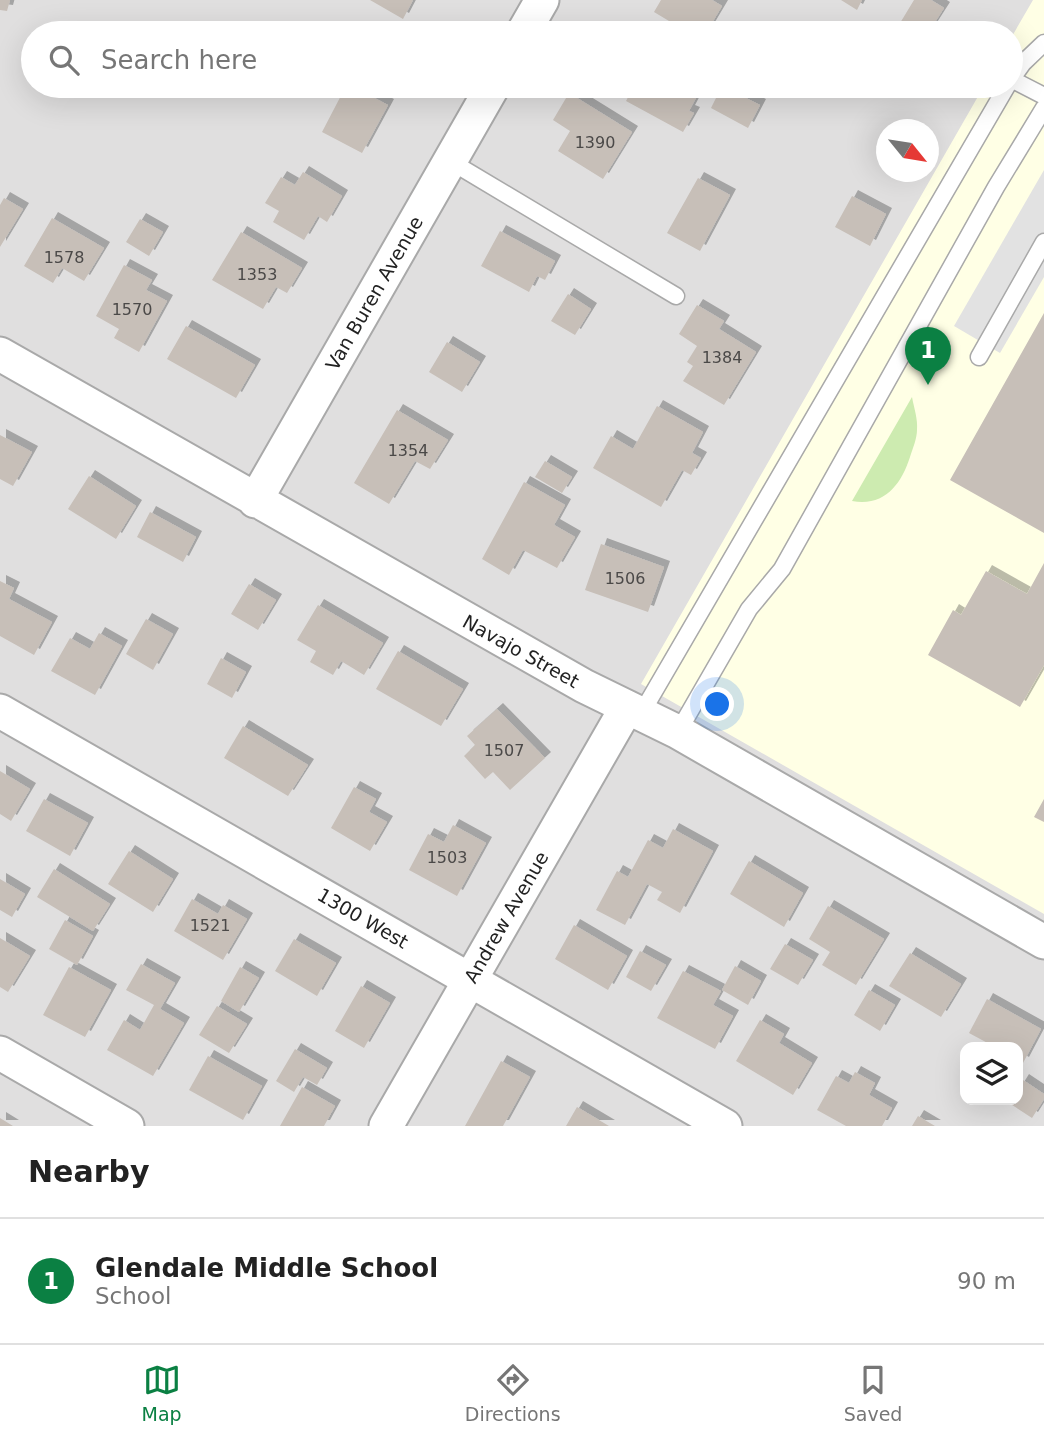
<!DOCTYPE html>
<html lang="en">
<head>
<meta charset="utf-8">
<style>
	:root { --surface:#fff; --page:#f2f2f2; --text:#222; --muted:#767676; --line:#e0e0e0; --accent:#0b8043 }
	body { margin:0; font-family:"DejaVu Sans",sans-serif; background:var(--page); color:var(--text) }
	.controls { position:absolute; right:21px; bottom:21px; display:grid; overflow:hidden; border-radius:14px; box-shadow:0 7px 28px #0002 }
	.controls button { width:63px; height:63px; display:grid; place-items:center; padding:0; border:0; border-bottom:2px solid var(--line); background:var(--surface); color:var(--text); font:35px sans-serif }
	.compass { position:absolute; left:876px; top:119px; width:63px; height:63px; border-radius:50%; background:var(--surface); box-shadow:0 7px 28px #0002; rotate:120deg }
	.you { position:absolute; left:718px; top:705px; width:24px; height:24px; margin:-18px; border:5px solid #fff; border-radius:50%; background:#1a73e8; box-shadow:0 0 0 10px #1a73e833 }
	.badge { display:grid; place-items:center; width:46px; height:46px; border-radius:50%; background:var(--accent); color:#fff; font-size:23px; font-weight:700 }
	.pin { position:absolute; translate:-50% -58px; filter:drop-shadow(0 2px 4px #0008) }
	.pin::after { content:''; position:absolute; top:37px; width:24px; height:21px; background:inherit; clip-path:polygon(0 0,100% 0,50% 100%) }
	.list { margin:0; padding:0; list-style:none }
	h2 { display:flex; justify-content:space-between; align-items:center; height:91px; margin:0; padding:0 28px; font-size:30px }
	h2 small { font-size:23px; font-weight:400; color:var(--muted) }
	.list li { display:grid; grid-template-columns:46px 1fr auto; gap:21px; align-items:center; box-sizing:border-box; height:126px; padding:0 28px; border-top:2px solid var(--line) }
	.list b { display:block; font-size:26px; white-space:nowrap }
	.list p { margin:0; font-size:23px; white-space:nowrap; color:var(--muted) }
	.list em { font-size:23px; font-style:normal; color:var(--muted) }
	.icon { flex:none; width:38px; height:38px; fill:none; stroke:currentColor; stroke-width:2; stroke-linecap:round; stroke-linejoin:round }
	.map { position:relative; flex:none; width:1044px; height:1126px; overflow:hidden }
	.search { position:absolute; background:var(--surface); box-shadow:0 7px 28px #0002; left:21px; right:21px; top:21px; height:77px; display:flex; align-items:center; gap:18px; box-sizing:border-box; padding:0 24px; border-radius:38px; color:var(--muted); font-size:26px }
	.sheet { height:217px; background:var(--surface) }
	nav { display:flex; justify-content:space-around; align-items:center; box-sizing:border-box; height:98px; border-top:2px solid var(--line); background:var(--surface); font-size:19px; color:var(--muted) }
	nav a { display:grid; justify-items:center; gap:4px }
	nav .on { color:var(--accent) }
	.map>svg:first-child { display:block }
	.residential { fill:#e0dfdf; fill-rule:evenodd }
	.education { fill:#ffffe5 }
	.grass { fill:#cdebb0 }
	.parking { fill:#e2e2e2 }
	.building { fill:#c7bfb8; filter:url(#shadow) }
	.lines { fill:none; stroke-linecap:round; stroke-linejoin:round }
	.lane-casing { stroke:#a9a9a9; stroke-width:19 }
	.street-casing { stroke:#a9a9a9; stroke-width:37 }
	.lane { stroke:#fff; stroke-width:16 }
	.street { stroke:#fff; stroke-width:33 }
	.labels { text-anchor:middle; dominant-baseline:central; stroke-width:5; stroke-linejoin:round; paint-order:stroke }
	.number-label { font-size:16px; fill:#4b4948 }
	.street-label { font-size:19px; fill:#222; stroke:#fff }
</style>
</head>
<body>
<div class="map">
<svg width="1044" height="1126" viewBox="0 0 1044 1126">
	<defs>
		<filter id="shadow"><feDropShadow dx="6" dy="-6" stdDeviation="0" flood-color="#0004"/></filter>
	</defs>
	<rect width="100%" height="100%" fill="#f2efe9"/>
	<path class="residential" d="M 0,0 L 1044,0 L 1044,1126 L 0,1126 ZM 33,33 L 1011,33 L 1011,86 L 33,86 ZM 886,130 L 928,130 L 928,172 L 886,172 ZM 965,1047 L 1018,1047 L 1018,1100 L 965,1100 Z"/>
	<path class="education" d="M 1033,0 L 1044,0 L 1044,914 L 641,684 L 984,86 L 1011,86 L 1011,38 Z"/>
	<path class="grass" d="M 912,397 C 914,408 918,419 917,430 C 917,438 913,448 910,457 C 901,485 884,507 852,501 Z"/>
	<path class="parking" d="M 1044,170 L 1044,277 L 1000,353 L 954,326 Z"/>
	<path class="building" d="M 0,0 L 10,0 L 7,11 L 0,10 Z
		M 370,0 L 413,0 L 403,19 Z
		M 661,0 L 712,0 L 722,6 L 706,33 L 689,33 L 654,12 Z
		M 841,0 L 862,0 L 857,10 Z
		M 914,0 L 931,0 L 944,8 L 928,33 L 894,33 Z
		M 346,86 L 351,86 L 388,105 L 362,153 L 322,132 Z
		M 634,86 L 679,86 L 697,96 L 689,111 L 694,113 L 683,132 L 626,101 Z
		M 722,86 L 760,105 L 748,128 L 711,108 Z
		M 569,93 L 632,132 L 603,179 L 558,151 L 570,131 L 553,120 Z
		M 303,172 L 342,196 L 327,222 L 318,216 L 304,240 L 273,222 L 279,211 L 265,203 L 281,177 L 295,185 Z
		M 698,178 L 730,195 L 700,251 L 667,233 Z
		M 852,196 L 886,214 L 870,246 L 835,227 Z
		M 4,198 L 23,209 L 0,247 L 0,205 Z
		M 52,218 L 104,248 L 84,281 L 62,268 L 53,283 L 24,266 Z
		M 140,219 L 163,232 L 149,256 L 126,242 Z
		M 500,231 L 555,261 L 545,280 L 537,276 L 529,292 L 481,266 Z
		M 241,232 L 302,268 L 287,293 L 276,287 L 263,309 L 212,280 Z
		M 124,265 L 152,280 L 146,290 L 167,301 L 139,352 L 114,338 L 119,329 L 96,316 Z
		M 568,294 L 591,309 L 575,335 L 551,321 Z
		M 697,305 L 724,321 L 719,329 L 756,352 L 724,405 L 683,381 L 693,366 L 687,362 L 697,346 L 679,334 Z
		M 1044,313 L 1044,533 L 950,480 Z
		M 186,326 L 255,365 L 236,398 L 167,359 Z
		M 447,342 L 480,362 L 462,392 L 429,372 Z
		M 657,406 L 703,432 L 692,453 L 701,458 L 691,475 L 682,470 L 661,507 L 593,468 L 611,436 L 633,449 Z
		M 397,410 L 448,440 L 430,469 L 415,461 L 389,504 L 354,483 Z
		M 0,435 L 32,452 L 13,486 L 0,479 Z
		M 545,461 L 572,477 L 562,493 L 535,477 Z
		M 89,476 L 136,506 L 116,539 L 68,509 Z
		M 524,482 L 565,505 L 554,525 L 575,537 L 557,568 L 523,550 L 509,575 L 482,559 Z
		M 150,512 L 196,537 L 183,562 L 137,537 Z
		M 601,544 L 664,567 L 648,612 L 585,590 Z
		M 1044,563 L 1044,665 L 1020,707 L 928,655 L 953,610 L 961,615 L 986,571 L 1027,594 Z
		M 0,581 L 14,588 L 9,599 L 52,622 L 34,655 L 0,636 Z
		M 249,584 L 276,600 L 258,630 L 231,614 Z
		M 318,605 L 383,643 L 364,675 L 341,661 L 333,675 L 310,662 L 316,651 L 297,640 Z
		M 146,619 L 173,634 L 153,670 L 126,654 Z
		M 99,633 L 122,646 L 95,695 L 51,671 L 70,638 L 90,649 Z
		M 398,651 L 463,689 L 441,726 L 376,689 Z
		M 221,658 L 246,672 L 232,698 L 207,684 Z
		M 497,709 L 545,758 L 510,790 L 493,772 L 485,779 L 464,756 L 475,745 L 467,736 Z
		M 243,726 L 308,765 L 288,796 L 224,758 Z
		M 0,771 L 30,789 L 11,821 L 0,814 Z
		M 354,787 L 376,799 L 369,812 L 387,822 L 370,851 L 331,828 Z
		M 44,799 L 88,823 L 70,856 L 26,831 Z
		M 1044,799 L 1044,822 L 1034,817 Z
		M 453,825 L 486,843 L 457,896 L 409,870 L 428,834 L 444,842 Z
		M 673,829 L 713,851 L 680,913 L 657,900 L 662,892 L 647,884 L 625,925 L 596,910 L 617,871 L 628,877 L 648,840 L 663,848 Z
		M 129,851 L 173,879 L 153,912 L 108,884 Z
		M 749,861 L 803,893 L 784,927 L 730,894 Z
		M 54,869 L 110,904 L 93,931 L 37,897 Z
		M 0,879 L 25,894 L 12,917 L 0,910 Z
		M 192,899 L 218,914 L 223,905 L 247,919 L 223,960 L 174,931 Z
		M 828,906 L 884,939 L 856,985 L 822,965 L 830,952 L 809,939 Z
		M 65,920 L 93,936 L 77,965 L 49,949 Z
		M 574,925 L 627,956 L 608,990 L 555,959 Z
		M 0,938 L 30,956 L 8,992 L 0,987 Z
		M 294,939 L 336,963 L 317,996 L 275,971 Z
		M 785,944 L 813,960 L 798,985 L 770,969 Z
		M 640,951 L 666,965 L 651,991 L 626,977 Z
		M 910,953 L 961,984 L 941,1017 L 889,986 Z
		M 141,964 L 175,983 L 160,1009 L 184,1023 L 153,1076 L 107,1050 L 124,1020 L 140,1030 L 154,1005 L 126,990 Z
		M 735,966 L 761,981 L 748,1005 L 722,990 Z
		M 69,967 L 111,990 L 85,1037 L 43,1015 Z
		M 240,967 L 259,978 L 239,1012 L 221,1001 Z
		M 683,971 L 721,991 L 713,1005 L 733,1016 L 715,1049 L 657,1018 Z
		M 361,986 L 390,1003 L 364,1048 L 335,1031 Z
		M 869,990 L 895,1005 L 880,1031 L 854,1015 Z
		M 987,999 L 1041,1029 L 1023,1063 L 1018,1060 L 1018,1047 L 995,1047 L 969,1033 Z
		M 217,1006 L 247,1024 L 229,1053 L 199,1035 Z
		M 760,1020 L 784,1034 L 779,1043 L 812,1063 L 793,1095 L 736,1061 Z
		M 295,1049 L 327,1068 L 317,1085 L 303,1077 L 294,1092 L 276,1081 Z
		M 208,1056 L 262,1086 L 243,1120 L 189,1090 Z
		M 501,1061 L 530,1077 L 503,1126 L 465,1126 Z
		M 855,1072 L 875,1083 L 869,1095 L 892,1108 L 882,1126 L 846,1126 L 817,1110 L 836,1076 L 849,1083 Z
		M 1023,1080 L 1044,1094 L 1044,1099 L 1032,1118 L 1009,1103 L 1011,1100 L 1018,1100 L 1018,1088 Z
		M 302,1087 L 335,1106 L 324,1126 L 280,1126 Z
		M 577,1107 L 609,1126 L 566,1126 Z
		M 918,1116 L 935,1126 L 912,1126 Z
		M 0,1118 L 13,1126 L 0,1126 Z"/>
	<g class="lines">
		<defs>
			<path id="lane" d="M 1011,79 L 1044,96
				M 1011,80 L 1023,63 L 1044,43
				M 450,161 L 676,296
				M 979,357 L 1044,242
				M 641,714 L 1007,86
				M 678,732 L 749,609 L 782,569 L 996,187 L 1044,108"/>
			<path id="street" d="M 523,33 L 542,0
				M 0,354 L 584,686 L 678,732 L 1044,942
				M 255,501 L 493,86
				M 0,711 L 725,1126
				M 0,1053 L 127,1126
				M 386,1126 L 627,707"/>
		</defs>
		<use href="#lane" class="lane-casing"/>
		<use href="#street" class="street-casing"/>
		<use href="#lane" class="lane"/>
		<use href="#street" class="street"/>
	</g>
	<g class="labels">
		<g class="number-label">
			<text x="595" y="142">1390</text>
			<text x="64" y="257">1578</text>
			<text x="257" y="274">1353</text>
			<text x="132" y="309">1570</text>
			<text x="722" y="357">1384</text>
			<text x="408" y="450">1354</text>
			<text x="625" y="578">1506</text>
			<text x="504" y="750">1507</text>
			<text x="447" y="857">1503</text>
			<text x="210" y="925">1521</text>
		</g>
		<g class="street-label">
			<text transform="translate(374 293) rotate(-60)">Van Buren Avenue</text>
			<text transform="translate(521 651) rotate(29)">Navajo Street</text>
			<text transform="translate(506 917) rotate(-60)">Andrew Avenue</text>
			<text transform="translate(363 918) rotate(30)">1300 West</text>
		</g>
	</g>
</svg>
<div class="controls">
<button><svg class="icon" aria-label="layers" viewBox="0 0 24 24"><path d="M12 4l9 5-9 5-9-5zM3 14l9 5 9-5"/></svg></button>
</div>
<svg class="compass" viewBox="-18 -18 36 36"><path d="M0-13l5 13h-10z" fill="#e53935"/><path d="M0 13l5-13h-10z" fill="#767676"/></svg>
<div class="you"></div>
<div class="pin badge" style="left:928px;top:385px">1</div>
<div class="search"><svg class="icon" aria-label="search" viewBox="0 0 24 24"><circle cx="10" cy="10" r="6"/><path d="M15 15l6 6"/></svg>Search here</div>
</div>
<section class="sheet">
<h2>Nearby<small></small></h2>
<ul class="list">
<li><span class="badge">1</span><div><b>Glendale Middle School</b><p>School</p></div><em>90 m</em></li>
</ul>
</section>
<nav>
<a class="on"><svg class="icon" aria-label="map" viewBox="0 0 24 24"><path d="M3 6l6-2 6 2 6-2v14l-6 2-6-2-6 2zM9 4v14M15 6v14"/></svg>Map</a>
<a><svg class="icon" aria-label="directions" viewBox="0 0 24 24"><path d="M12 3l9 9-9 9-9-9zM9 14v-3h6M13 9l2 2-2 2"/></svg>Directions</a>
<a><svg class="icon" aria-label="saved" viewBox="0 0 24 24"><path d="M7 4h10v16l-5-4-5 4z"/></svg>Saved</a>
</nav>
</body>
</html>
